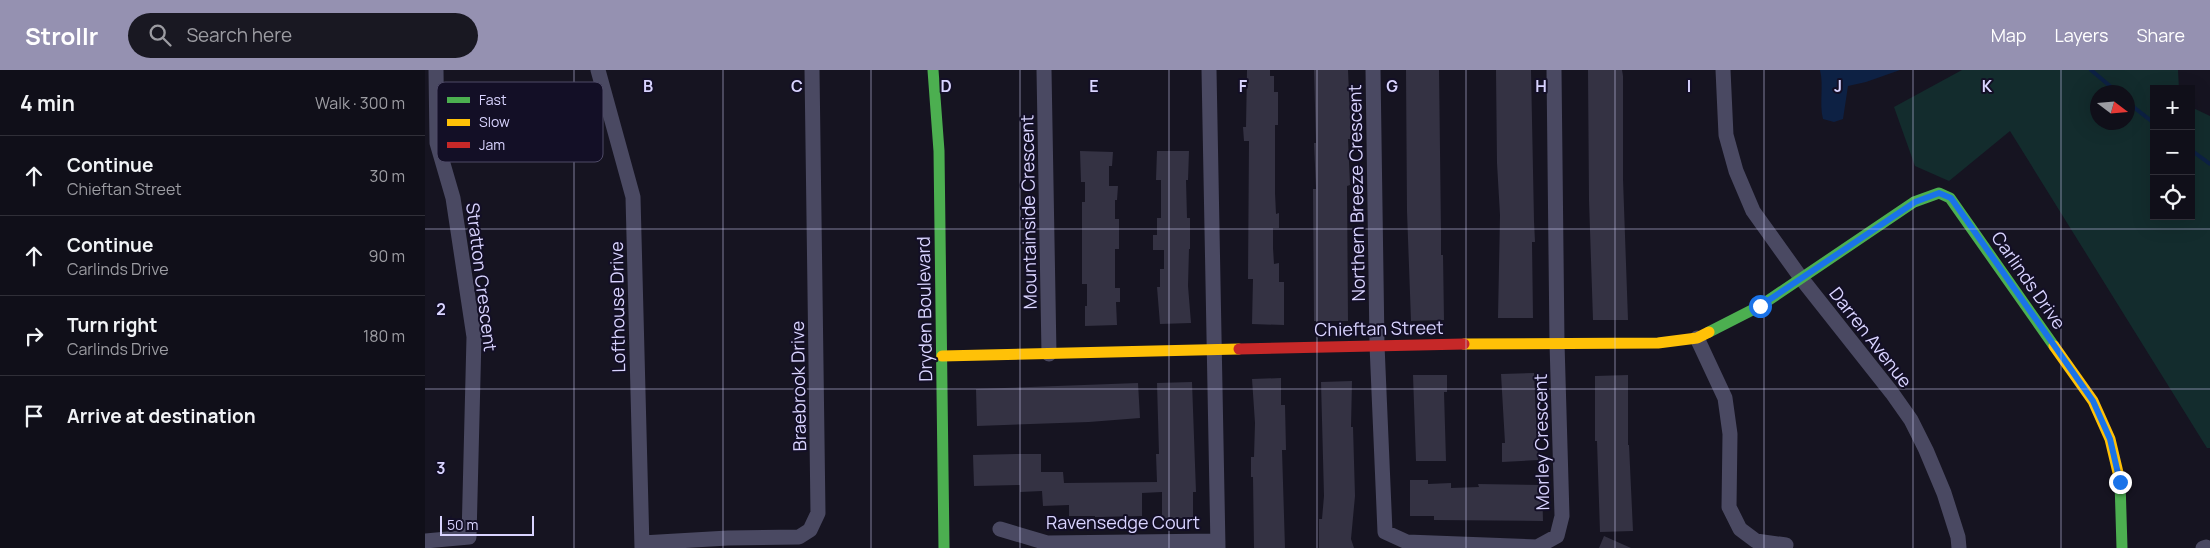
<!DOCTYPE html>
<html lang="en">
<head>
<meta charset="utf-8">
<style>
	:root { --surface:#100f19; --page:#191822; --text:#f1f3f6; --muted:#9c9ca2; --line:#302f38; --accent:#9591b1 }
	body { margin:0; font-family:Manrope,sans-serif; background:var(--page); color:var(--text) }
	.controls { position:absolute; right:15px; top:15px; display:grid; overflow:hidden; border-radius:0px; box-shadow:0 5px 20px #0002 }
	.controls button { width:45px; height:45px; display:grid; place-items:center; padding:0; border:0; border-bottom:1px solid var(--line); background:var(--surface); color:var(--text); font:25px sans-serif }
	.compass { position:absolute; left:1665px; top:15px; width:45px; height:45px; border-radius:50%; background:var(--surface); box-shadow:0 5px 20px #0002; rotate:106deg }
	.scale { position:absolute; left:15px; bottom:12px; width:94px; box-sizing:border-box; padding-left:5px; border:2px solid #d9d4ff; border-top:0; font-size:14px; line-height:18px; white-space:nowrap; color:#d9d4ff; -webkit-text-stroke:4px #130f26; paint-order:stroke }
	.stop { position:absolute; width:15px; height:15px; margin:-11px; border:4px solid #1a73e8; border-radius:50%; background:#fff }
	.stop.end { background:#1a73e8; border-color:#fff; box-shadow:0 1px 5px #0008 }
	.list { margin:0; padding:0; list-style:none }
	h2 { display:flex; justify-content:space-between; align-items:center; height:65px; margin:0; padding:0 20px; font-size:21px }
	h2 small { font-size:16px; font-weight:400; color:var(--muted) }
	.list li { display:grid; grid-template-columns:32px 1fr auto; gap:15px; align-items:center; box-sizing:border-box; height:80px; padding:0 20px; border-top:1px solid var(--line) }
	.list b { display:block; font-size:19px; white-space:nowrap }
	.list p { margin:0; font-size:16px; white-space:nowrap; color:var(--muted) }
	.list em { font-size:16px; font-style:normal; color:var(--muted) }
	.icon { flex:none; width:28px; height:28px; fill:none; stroke:currentColor; stroke-width:2; stroke-linecap:round; stroke-linejoin:round }
	.map { position:relative; flex:none; width:1785px; height:478px; overflow:hidden }
	header { display:flex; align-items:center; gap:30px; box-sizing:border-box; height:70px; padding:0 25px; background:var(--accent); color:#fff }
	header strong { font-size:24px }
	nav { display:flex; gap:28px; margin-inline-start:auto; font-size:18px }
	.search { width:350px; height:45px; background:var(--page); display:flex; align-items:center; gap:12px; box-sizing:border-box; padding:0 18px; border-radius:28px; color:var(--muted); font-size:19px }
	main { display:flex }
	aside { flex:1; background:var(--surface) }
	.map>svg:first-child { display:block }
	.green { fill:#132c2d; fill-rule:evenodd }
	.water { fill:#0d2144 }
	.lines { fill:none; stroke-linecap:round; stroke-linejoin:round }
	.stream { stroke:#0d2144; stroke-width:4 }
	.building { fill:#343243 }
	.street { stroke:#4a4962; stroke-width:15 }
	.fast { stroke:#4caf50; stroke-width:11 }
	.slow { stroke:#ffc107; stroke-width:11 }
	.jam { stroke:#c62828; stroke-width:11 }
	.route { stroke:#1a73e8; stroke-width:6 }
	.grid { fill:none; stroke:#d9d4ff; stroke-width:1; stroke-opacity:0.55 }
	.labels { text-anchor:middle; dominant-baseline:central; stroke-width:4; stroke-linejoin:round; paint-order:stroke }
	.street-label { font-size:18px; fill:#d9d4ff; stroke:#130f26 }
	.key { fill:#130f26; stroke:#4e4a67; stroke-width:1 }
	.key-label { font-size:14px; fill:#d9d4ff }
	.grid-label { font-size:16px; text-anchor:middle; font-weight:bold; fill:#d9d4ff; stroke:#130f26; stroke-width:4; stroke-linejoin:round; paint-order:stroke }
</style>
</head>
<body>
<header>
<strong>Strollr</strong>
<div class="search"><svg class="icon" aria-label="search" viewBox="0 0 24 24"><circle cx="10" cy="10" r="6"/><path d="M15 15l6 6"/></svg>Search here</div>
<nav><a>Map</a><a>Layers</a><a>Share</a></nav>
</header>
<main>
<aside>
<h2>4 min<small>Walk · 300 m</small></h2>
<ul class="list">
<li><svg class="icon" aria-label="ahead" viewBox="0 0 24 24"><path d="M12 20V5M6 11l6-6 6 6"/></svg><div><b>Continue</b><p>Chieftan Street</p></div><em>30 m</em></li>
<li><svg class="icon" aria-label="ahead" viewBox="0 0 24 24"><path d="M12 20V5M6 11l6-6 6 6"/></svg><div><b>Continue</b><p>Carlinds Drive</p></div><em>90 m</em></li>
<li><svg class="icon" aria-label="right" viewBox="0 0 24 24"><path d="M7 20v-9h11M14 6l5 5-5 5"/></svg><div><b>Turn right</b><p>Carlinds Drive</p></div><em>180 m</em></li>
<li><svg class="icon" aria-label="arrive" viewBox="0 0 24 24"><path d="M6 21V4h12l-3 4 3 4H6"/></svg><div><b>Arrive at destination</b></div></li>
</ul>
</aside>
<div class="map">
<svg width="1785" height="478" viewBox="0 0 1785 478">
	<rect width="100%" height="100%" fill="#161421"/>
	<path class="green" d="M 1537,0 L 1753,0 L 1754,19 L 1729,19 L 1729,146 L 1766,146 L 1766,37 L 1785,46 L 1785,378 L 1782,378 L 1585,61 L 1524,111 L 1490,96 L 1469,37 ZM 1672,22 L 1702,22 L 1702,52 L 1672,52 Z"/>
	<path class="water" d="M 1395,0 L 1475,0 L 1441,12 L 1423,16 L 1418,49 L 1409,52 L 1398,49 C 1394,33 1399,16 1395,0 Z"/>
	<g class="lines">
		<path class="stream" d="M 1666,0 L 1692,22
			M 1702,32 L 1729,53
			M 1766,80 L 1785,94"/>
	</g>
	<path class="building" d="M 822,0 L 845,0 L 845,6 L 849,6 L 849,22 L 853,22 L 853,55 L 850,55 L 850,123 L 851,144 L 854,143 L 854,158 L 848,158 L 848,178 L 849,194 L 854,193 L 854,212 L 859,212 L 859,255 L 827,254 L 828,209 L 823,209 L 824,71 L 819,71 L 818,57 L 821,57 Z
		M 889,0 L 923,0 L 926,69 L 923,69 L 925,115 L 922,116 L 923,251 L 889,251 L 888,119 L 891,119 L 889,73 L 891,73 Z
		M 981,0 L 1014,0 L 1016,162 L 1016,185 L 1018,185 L 1019,250 L 986,251 L 982,141 Z
		M 1071,0 L 1106,0 L 1109,151 L 1110,172 L 1107,172 L 1108,248 L 1073,248 L 1075,145 L 1072,93 Z
		M 1163,0 L 1197,0 L 1198,6 L 1198,109 L 1203,250 L 1168,250 L 1164,130 Z
		M 655,81 L 688,82 L 687,96 L 684,96 L 684,116 L 693,116 L 692,130 L 690,130 L 690,149 L 694,149 L 694,179 L 690,179 L 690,218 L 695,218 L 695,232 L 691,232 L 692,255 L 660,256 L 660,236 L 662,236 L 662,214 L 657,214 L 657,132 L 660,132 L 660,112 L 656,112 Z
		M 732,81 L 764,81 L 763,110 L 761,110 L 762,148 L 765,148 L 765,179 L 764,179 L 763,216 L 766,253 L 735,254 L 732,217 L 735,217 L 735,199 L 739,199 L 739,180 L 728,180 L 728,165 L 732,165 L 732,148 L 736,148 L 736,110 L 731,110 Z
		M 1109,303 L 1113,390 L 1077,392 L 1077,373 L 1080,373 L 1076,304 Z
		M 988,305 L 1022,305 L 1022,322 L 1019,322 L 1021,391 L 991,391 Z
		M 1203,305 L 1203,375 L 1204,375 L 1208,461 L 1175,462 L 1172,371 L 1170,371 L 1170,306 Z
		M 856,308 L 856,335 L 860,335 L 861,380 L 857,380 L 860,478 L 829,478 L 828,407 L 826,407 L 826,387 L 829,387 L 830,353 L 827,309 Z
		M 927,311 L 926,357 L 928,357 L 930,426 L 926,469 L 929,478 L 894,478 L 894,449 L 897,449 L 899,426 L 896,312 Z
		M 767,312 L 771,422 L 768,422 L 768,448 L 737,448 L 737,422 L 717,423 L 717,446 L 670,447 L 670,446 L 644,446 L 644,435 L 618,436 L 617,421 L 595,422 L 595,415 L 549,416 L 548,385 L 591,384 L 616,384 L 616,402 L 638,402 L 639,413 L 732,412 L 731,384 L 734,384 L 732,313 Z
		M 713,313 L 715,348 L 664,352 L 552,356 L 551,319 Z
		M 985,410 L 1003,410 L 1003,414 L 1026,413 L 1026,418 L 1054,417 L 1053,414 L 1117,415 L 1118,451 L 1009,450 L 1009,446 L 985,446 Z
		M 1179,466 L 1206,478 L 1174,478 Z"/>
	<g class="lines">
		<path class="street" d="M 173,0 L 208,127 L 217,478
			M 619,0 L 624,284
			M 784,0 L 793,478
			M 948,0 L 952,275 L 960,462 L 982,472 L 1112,477 L 1132,466 L 1137,446 L 1132,273 L 1129,0
			M 1298,0 L 1301,65 L 1311,101 L 1328,141 L 1376,208 L 1467,323 L 1486,350 L 1501,380 L 1519,423 L 1533,467 L 1534,478
			M 1272,268 L 1300,328 L 1305,364 L 1304,437 L 1315,459 L 1331,471 L 1361,475
			M 575,459 L 622,473 L 793,471
			M 0,471 L 44,467 L 49,267 L 28,128 L 12,73 L 11,0
			M 217,473 L 303,468 L 374,467 L 385,460 L 393,443 L 387,0
			M 1778,478 L 1781,477"/>
		<path class="fast" d="M 508,0 L 514,81 L 519,478
			M 1284,262 L 1335,236 L 1489,132 L 1514,123 L 1525,128 L 1629,276
			M 1695,411 L 1697,478"/>
		<path class="slow" d="M 1039,274 L 1233,273 L 1272,268 L 1284,262
			M 1629,276 L 1668,331 L 1685,369 L 1695,411
			M 517,286 L 814,279"/>
		<path class="jam" d="M 814,279 L 1039,274"/>
	</g>
	<g class="lines">
		<path class="route" d="M 1335,236 L 1490,132 L 1514,123 L 1526,128 L 1668,331 L 1685,369 L 1695,412"/>
	</g>
	<path class="grid" d="M 149,0 L 149,478M 298,0 L 298,478M 446,0 L 446,478M 595,0 L 595,478M 744,0 L 744,478M 892,0 L 892,478M 1041,0 L 1041,478M 1190,0 L 1190,478M 1339,0 L 1339,478M 1488,0 L 1488,478M 1636,0 L 1636,478M 0,159 L 1785,159M 0,319 L 1785,319"/>
	<g class="labels">
		<g class="street-label">
			<text transform="translate(931 123) rotate(-91)">Northern Breeze Crescent</text>
			<text transform="translate(603 142) rotate(-91)">Mountainside Crescent</text>
			<text transform="translate(57 207) rotate(83)">Stratton Crescent</text>
			<text transform="translate(1604 210) rotate(55)">Carlinds Drive</text>
			<text transform="translate(192 237) rotate(-91)">Lofthouse Drive</text>
			<text transform="translate(499 239) rotate(-91)">Dryden Boulevard</text>
			<text transform="translate(954 258) rotate(-1)">Chieftan Street</text>
			<text transform="translate(1446 267) rotate(52)">Darren Avenue</text>
			<text transform="translate(373 316) rotate(-91)">Braebrook Drive</text>
			<text transform="translate(1116 372) rotate(-91)">Morley Crescent</text>
			<text x="698" y="452">Ravensedge Court</text>
		</g>
	</g>
	<rect x="12" y="12" width="166" height="80" rx="8" class="key"/>
	<rect x="22" y="27" width="23" height="6" fill="#4caf50"/>
	<rect x="22" y="49" width="23" height="7" fill="#ffc107"/>
	<rect x="22" y="72" width="23" height="6" fill="#c62828"/>
	<g class="key-label">
		<text x="54" y="35">Fast</text>
		<text x="54" y="57">Slow</text>
		<text x="54" y="80">Jam</text>
	</g>
	<g class="grid-label">
		<text x="223" y="22">B</text>
		<text x="372" y="22">C</text>
		<text x="521" y="22">D</text>
		<text x="669" y="22">E</text>
		<text x="818" y="22">F</text>
		<text x="967" y="22">G</text>
		<text x="1116" y="22">H</text>
		<text x="1264" y="22">I</text>
		<text x="1413" y="22">J</text>
		<text x="1562" y="22">K</text>
		<text x="16" y="245">2</text>
		<text x="16" y="404">3</text>
	</g>
</svg>
<div class="controls">
<button>+</button>
<button>−</button>
<button><svg class="icon" aria-label="locate" viewBox="0 0 24 24"><circle cx="12" cy="12" r="6"/><path d="M12 2v4M12 18v4M2 12h4M18 12h4"/></svg></button>
</div>
<svg class="compass" viewBox="-18 -18 36 36"><path d="M0-13l5 13h-10z" fill="#e53935"/><path d="M0 13l5-13h-10z" fill="#9c9ca2"/></svg>
<div class="scale">50 m</div>
<div class="stop" style="left:1335px;top:236px"></div>
<div class="stop end" style="left:1695px;top:412px"></div>
</div>
</main>
</body>
</html>
